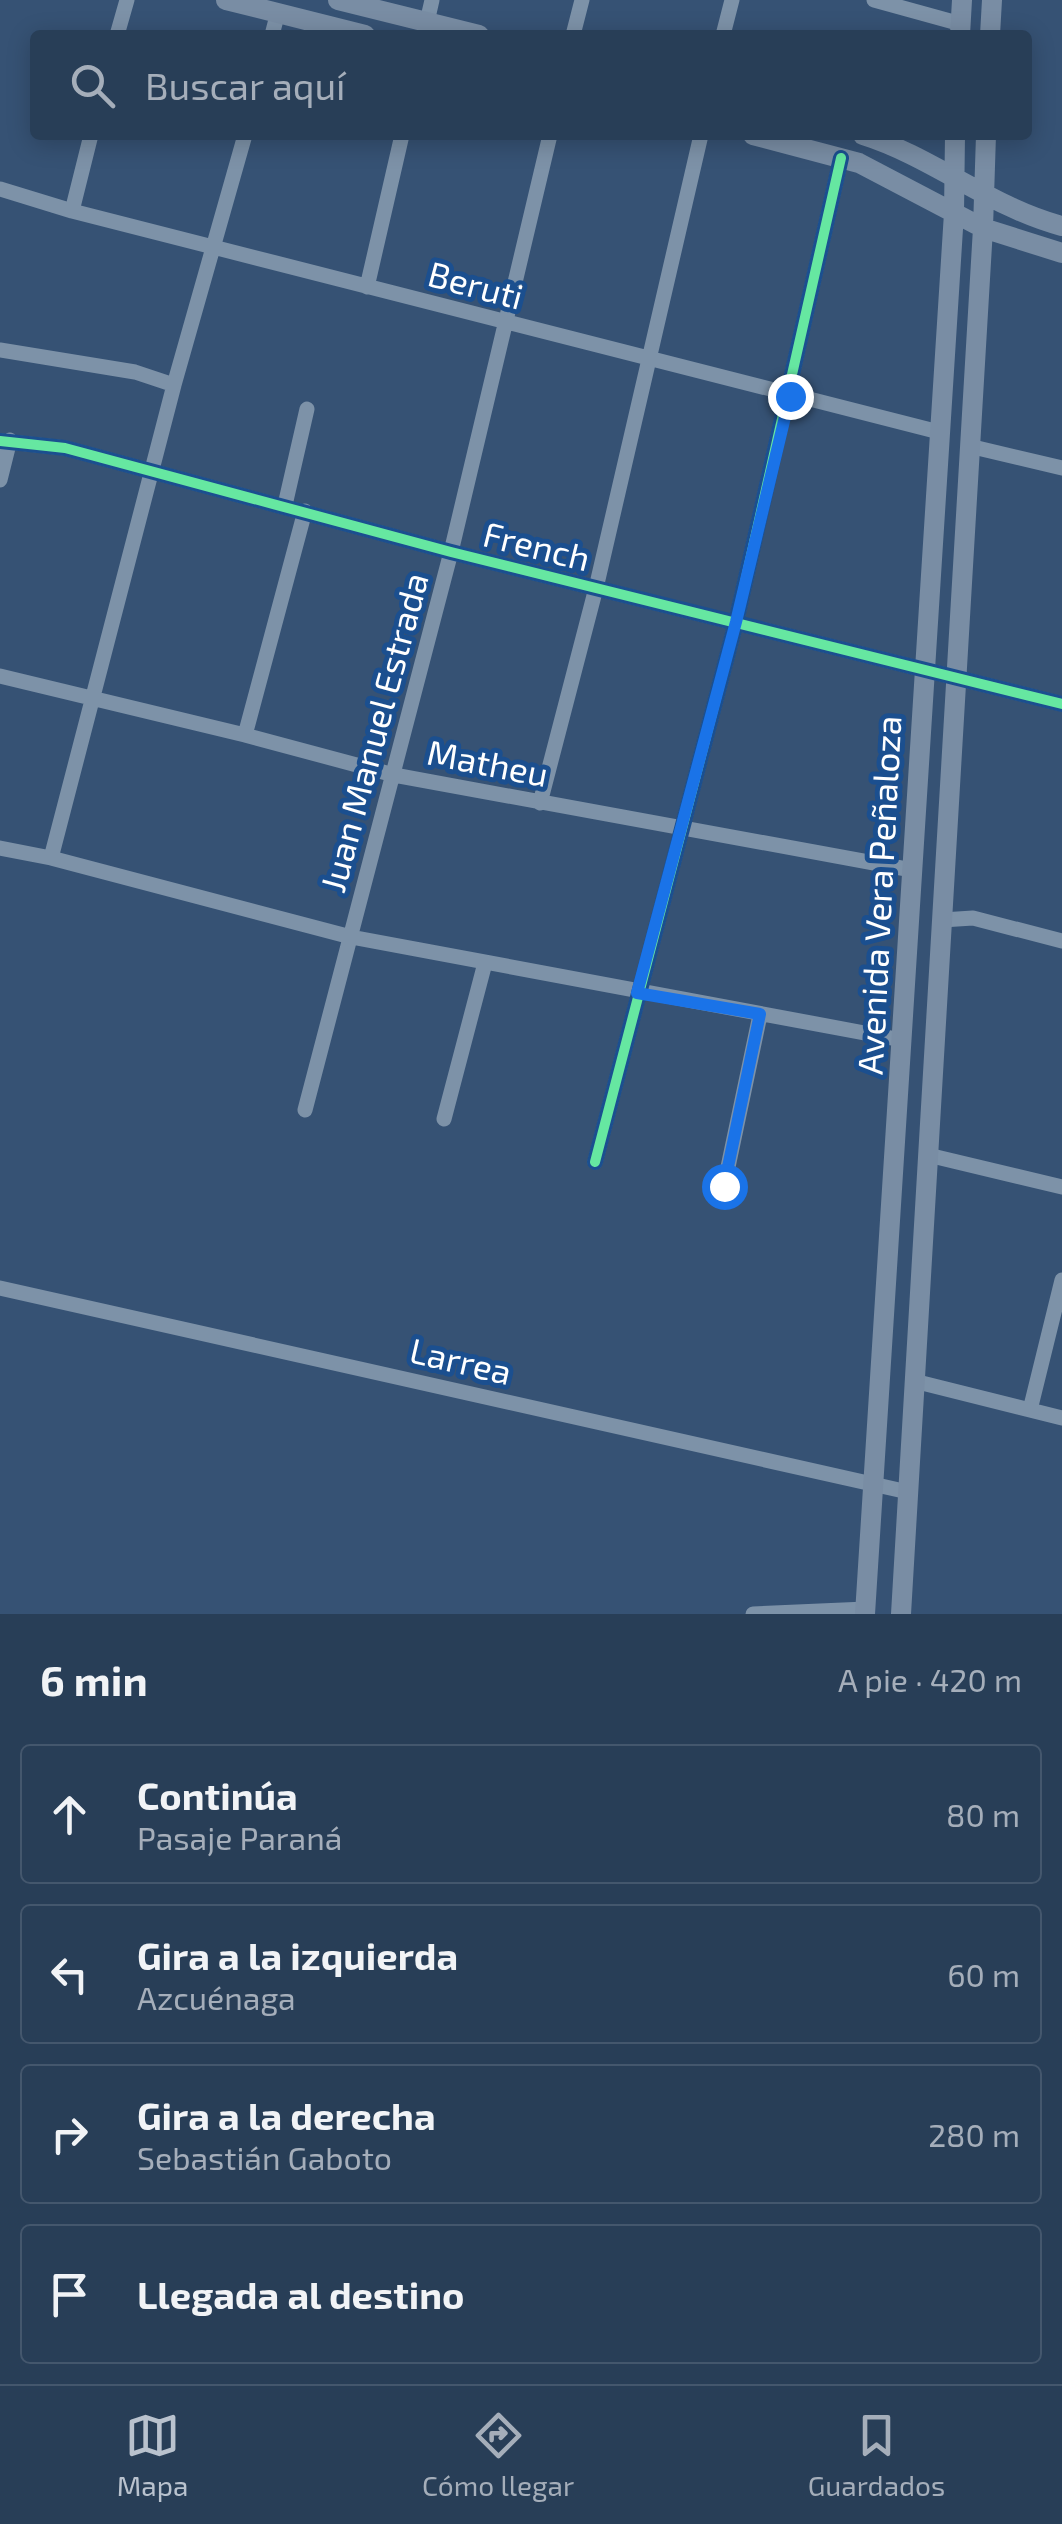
<!DOCTYPE html>
<html lang="es">
<head>
<meta charset="utf-8">
<style>
	:root { --surface:#283e57; --page:#30455d; --text:#f1f3f6; --muted:#a5aeba; --line:#44576d; --accent:#b9c2ce }
	body { margin:0; font-family:"Exo 2",sans-serif; background:var(--page); color:var(--text) }
	.stop { position:absolute; width:30px; height:30px; margin:-22px; border:8px solid #1a73e8; border-radius:50%; background:#fff }
	.stop.end { background:#1a73e8; border-color:#fff; box-shadow:0 2px 10px #0008 }
	.list { margin:0; padding:0; list-style:none }
	h2 { display:flex; justify-content:space-between; align-items:center; height:130px; margin:0; padding:0 40px; font-size:42px }
	h2 small { font-size:32px; font-weight:400; color:var(--muted) }
	.list li { display:grid; grid-template-columns:65px 1fr auto; gap:30px; align-items:center; box-sizing:border-box; height:140px; margin:0 20px 20px; padding:0 20px; border:2px solid var(--line); border-radius:10px }
	.list b { display:block; font-size:38px; white-space:nowrap }
	.list p { margin:0; font-size:32px; white-space:nowrap; color:var(--muted) }
	.list em { font-size:32px; font-style:normal; color:var(--muted) }
	.icon { flex:none; width:55px; height:55px; fill:none; stroke:currentColor; stroke-width:2; stroke-linecap:round; stroke-linejoin:round }
	.map { position:relative; flex:none; width:1062px; height:1614px; overflow:hidden }
	.search { position:absolute; background:var(--surface); box-shadow:0 5px 25px #0003; left:30px; right:30px; top:30px; height:110px; display:flex; align-items:center; gap:25px; box-sizing:border-box; padding:0 35px; border-radius:10px; color:var(--muted); font-size:38px }
	.sheet { height:770px; background:var(--surface) }
	nav { display:flex; justify-content:space-around; align-items:center; box-sizing:border-box; height:140px; border-top:2px solid var(--line); background:var(--surface); font-size:28px; color:var(--muted) }
	nav a { display:grid; justify-items:center; gap:5px }
	nav .on { color:var(--accent) }
	.map>svg:first-child { display:block }
	.lines { fill:none; stroke-linecap:round; stroke-linejoin:round }
	.street { stroke:#7d92a8; stroke-width:15 }
	.secondary { stroke:#798da4; stroke-width:20 }
	.cycleway-casing { stroke:#1b4f8f; stroke-width:16 }
	.cycleway { stroke:#66e7a1; stroke-width:10 }
	.route { stroke:#1a73e8; stroke-width:12 }
	.labels { text-anchor:middle; dominant-baseline:central; stroke-width:10; stroke-linejoin:round; paint-order:stroke }
	.street-label { font-size:35px; fill:#fff; stroke:#1b4f8f }
</style>
</head>
<body>
<div class="map">
<svg width="1062" height="1614" viewBox="0 0 1062 1614">
	<rect width="100%" height="100%" fill="#365274"/>
	<g class="lines">
		<path class="street" d="M 874,0 L 961,24
			M 427,22 L 432,0
			M 117,35 L 127,0
			M 272,35 L 278,12
			M 573,35 L 582,0
			M 723,35 L 732,0
			M 0,189 L 72,211 L 939,432
			M 72,211 L 91,135
			M 367,287 L 402,135
			M 0,350 L 135,372 L 174,385
			M 0,441 L 65,448 L 451,552 L 1062,704
			M 969,446 L 1062,468
			M 0,480 L 10,440
			M 285,505 L 307,409
			M 0,676 L 245,735 L 394,775 L 912,870
			M 245,735 L 305,511
			M 540,803 L 596,588 L 701,135
			M 0,848 L 51,858 L 351,937 L 902,1040
			M 51,858 L 174,385 L 245,135
			M 942,920 L 973,918 L 1062,941
			M 305,1110 L 451,552 L 550,135
			M 444,1119 L 485,963
			M 928,1155 L 1062,1187
			M 595,1162 L 736,622 L 841,158
			M 724,1186 L 760,1015
			M 0,1288 L 908,1492
			M 914,1381 L 1062,1418
			M 1030,1410 L 1062,1280
			M 753,1614 L 866,1609"/>
		<path class="secondary" d="M 226,0 L 365,35
			M 338,0 L 479,35
			M 960,35 L 962,0
			M 990,35 L 992,0
			M 753,135 L 859,163 L 983,228 L 1062,253
			M 863,135 C 933,157 990,207 1062,226
			M 865,1614 L 954,213 L 955,135
			M 901,1614 L 983,228 L 986,135"/>
		<defs>
			<path id="cycleway" d="M 0,441 L 65,448 L 451,552 L 1062,704
				M 595,1162 L 736,622 L 841,158"/>
		</defs>
		<use href="#cycleway" class="cycleway-casing"/>
		<use href="#cycleway" class="cycleway"/>
	</g>
	<g class="lines">
		<path class="route" d="M 724,1186 L 760,1014 L 637,993 L 736,622 L 790,396"/>
	</g>
	<g class="labels">
		<g class="street-label">
			<text transform="translate(476 284) rotate(15)">Beruti</text>
			<text transform="translate(537 545) rotate(14)">French</text>
			<text transform="translate(373 732) rotate(-75)">Juan Manuel Estrada</text>
			<text transform="translate(488 762) rotate(11)">Matheu</text>
			<text transform="translate(878 895) rotate(-87)">Avenida Vera Peñaloza</text>
			<text transform="translate(461 1360) rotate(13)">Larrea</text>
		</g>
	</g>
</svg>
<div class="stop" style="left:724px;top:1186px"></div>
<div class="stop end" style="left:790px;top:396px"></div>
<div class="search"><svg class="icon" aria-label="search" viewBox="0 0 24 24"><circle cx="10" cy="10" r="6"/><path d="M15 15l6 6"/></svg>Buscar aquí</div>
</div>
<section class="sheet">
<h2>6 min<small>A pie · 420 m</small></h2>
<ul class="list">
<li><svg class="icon" aria-label="ahead" viewBox="0 0 24 24"><path d="M12 20V5M6 11l6-6 6 6"/></svg><div><b>Continúa</b><p>Pasaje Paraná</p></div><em>80 m</em></li>
<li><svg class="icon" aria-label="left" viewBox="0 0 24 24"><path d="M17 20v-9H6M10 6l-5 5 5 5"/></svg><div><b>Gira a la izquierda</b><p>Azcuénaga</p></div><em>60 m</em></li>
<li><svg class="icon" aria-label="right" viewBox="0 0 24 24"><path d="M7 20v-9h11M14 6l5 5-5 5"/></svg><div><b>Gira a la derecha</b><p>Sebastián Gaboto</p></div><em>280 m</em></li>
<li><svg class="icon" aria-label="arrive" viewBox="0 0 24 24"><path d="M6 21V4h12l-3 4 3 4H6"/></svg><div><b>Llegada al destino</b></div></li>
</ul>
</section>
<nav>
<a class="on"><svg class="icon" aria-label="map" viewBox="0 0 24 24"><path d="M3 6l6-2 6 2 6-2v14l-6 2-6-2-6 2zM9 4v14M15 6v14"/></svg>Mapa</a>
<a><svg class="icon" aria-label="directions" viewBox="0 0 24 24"><path d="M12 3l9 9-9 9-9-9zM9 14v-3h6M13 9l2 2-2 2"/></svg>Cómo llegar</a>
<a><svg class="icon" aria-label="saved" viewBox="0 0 24 24"><path d="M7 4h10v16l-5-4-5 4z"/></svg>Guardados</a>
</nav>
</body>
</html>
